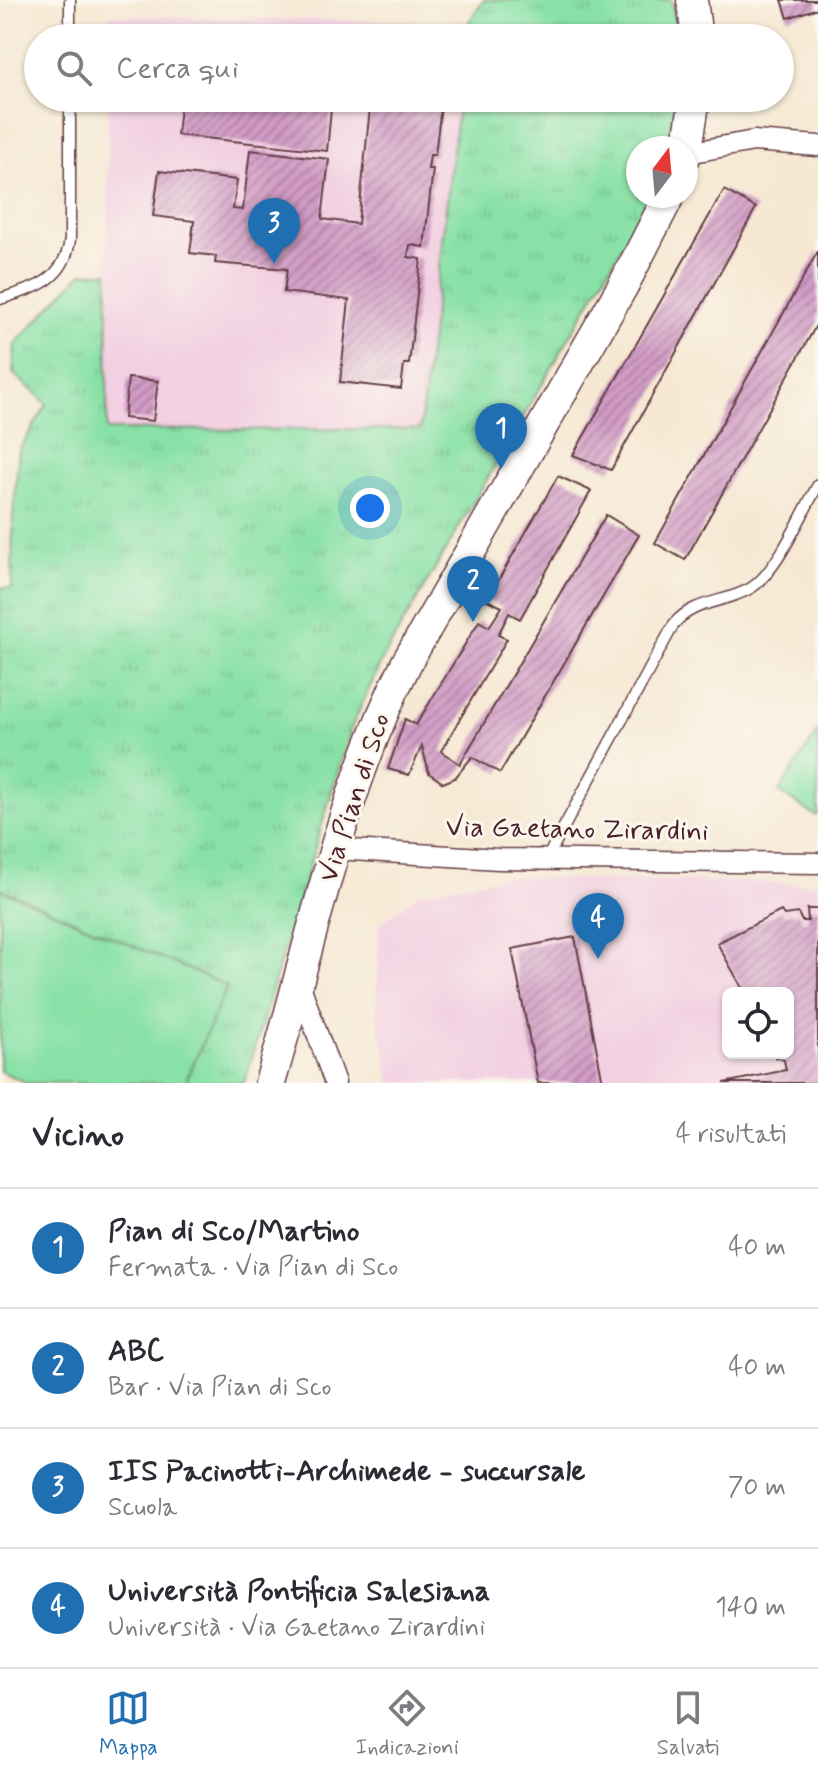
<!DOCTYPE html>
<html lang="it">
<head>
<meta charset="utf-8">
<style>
	:root { --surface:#fff; --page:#f7f7f7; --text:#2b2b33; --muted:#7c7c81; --line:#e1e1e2; --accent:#1f6fb2 }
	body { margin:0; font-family:Mynerve,sans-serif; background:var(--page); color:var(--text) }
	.controls { position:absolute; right:24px; bottom:24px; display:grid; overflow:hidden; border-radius:12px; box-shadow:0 2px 6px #0004 }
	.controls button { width:72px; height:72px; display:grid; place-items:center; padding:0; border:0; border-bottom:2px solid var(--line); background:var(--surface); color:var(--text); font:40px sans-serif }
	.compass { position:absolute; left:626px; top:136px; width:72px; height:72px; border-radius:50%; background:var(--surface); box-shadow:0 2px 6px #0004; rotate:16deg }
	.you { position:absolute; left:370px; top:508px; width:28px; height:28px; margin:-20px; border:6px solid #fff; border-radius:50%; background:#1a73e8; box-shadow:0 0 0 12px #1a73e833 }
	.badge { display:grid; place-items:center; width:52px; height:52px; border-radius:50%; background:var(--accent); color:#fff; font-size:26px; font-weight:700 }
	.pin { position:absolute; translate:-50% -66px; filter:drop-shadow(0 2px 4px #0008) }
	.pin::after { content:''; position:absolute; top:42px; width:28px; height:24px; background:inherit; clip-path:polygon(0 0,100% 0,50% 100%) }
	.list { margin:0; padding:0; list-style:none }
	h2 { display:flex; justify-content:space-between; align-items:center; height:104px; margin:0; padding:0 32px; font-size:34px }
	h2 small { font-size:26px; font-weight:400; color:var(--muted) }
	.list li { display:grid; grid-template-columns:52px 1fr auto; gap:24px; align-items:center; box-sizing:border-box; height:120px; padding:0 32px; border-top:2px solid var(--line) }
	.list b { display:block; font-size:30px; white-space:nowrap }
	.list p { margin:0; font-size:26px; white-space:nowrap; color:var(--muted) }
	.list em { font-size:26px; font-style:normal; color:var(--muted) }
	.icon { flex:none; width:44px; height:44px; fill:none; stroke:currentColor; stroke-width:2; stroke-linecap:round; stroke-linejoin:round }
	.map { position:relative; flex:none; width:818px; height:1083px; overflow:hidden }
	.search { position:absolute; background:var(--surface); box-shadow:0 2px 6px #0004; left:24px; right:24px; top:24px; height:88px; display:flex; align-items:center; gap:20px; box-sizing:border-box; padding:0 28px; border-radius:44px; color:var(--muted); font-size:30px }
	.sheet { height:584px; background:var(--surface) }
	nav { display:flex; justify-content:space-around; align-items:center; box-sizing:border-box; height:112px; border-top:2px solid var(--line); background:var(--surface); font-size:22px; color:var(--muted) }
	nav a { display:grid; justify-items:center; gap:4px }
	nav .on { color:var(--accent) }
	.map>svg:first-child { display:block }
	.built { fill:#f2cfe1; fill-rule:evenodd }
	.grass { fill:url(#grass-tufts); stroke:#698068; stroke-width:2 }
	.pitch { fill:#88e1a6; stroke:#698068; stroke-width:2 }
	.building { fill:url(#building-hatch) }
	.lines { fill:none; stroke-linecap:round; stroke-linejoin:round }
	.lane-casing { stroke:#643d44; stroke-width:13 }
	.street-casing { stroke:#643d44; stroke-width:23 }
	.secondary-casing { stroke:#643d44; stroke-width:33 }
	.lane { stroke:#fff; stroke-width:10 }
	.street { stroke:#fff; stroke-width:20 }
	.secondary { stroke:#fff; stroke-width:30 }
	.labels { text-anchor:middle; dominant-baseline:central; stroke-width:6; stroke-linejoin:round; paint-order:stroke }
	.street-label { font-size:28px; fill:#4a1f2b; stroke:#fbf7ec }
</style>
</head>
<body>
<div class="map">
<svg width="818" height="1083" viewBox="0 0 818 1083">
	<defs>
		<pattern id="grass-tufts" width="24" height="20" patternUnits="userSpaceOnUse" patternTransform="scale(2)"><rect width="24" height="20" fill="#88e1a6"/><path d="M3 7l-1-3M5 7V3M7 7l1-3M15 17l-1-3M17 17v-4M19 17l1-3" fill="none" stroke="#77c18f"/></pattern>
		<pattern id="building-hatch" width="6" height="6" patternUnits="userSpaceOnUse" patternTransform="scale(2)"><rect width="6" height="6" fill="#d19bc5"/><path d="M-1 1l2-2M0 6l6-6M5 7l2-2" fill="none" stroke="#ac7ea0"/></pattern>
	</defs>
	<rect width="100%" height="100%" fill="#fbf7ec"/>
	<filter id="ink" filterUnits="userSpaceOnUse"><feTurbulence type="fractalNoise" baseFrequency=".0125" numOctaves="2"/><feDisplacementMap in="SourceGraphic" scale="16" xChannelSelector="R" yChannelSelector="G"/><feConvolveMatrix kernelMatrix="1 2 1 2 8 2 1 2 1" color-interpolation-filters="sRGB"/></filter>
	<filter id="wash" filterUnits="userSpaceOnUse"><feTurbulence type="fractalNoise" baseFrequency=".006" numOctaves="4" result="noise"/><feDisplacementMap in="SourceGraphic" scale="32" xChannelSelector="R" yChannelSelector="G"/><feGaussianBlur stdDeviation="1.8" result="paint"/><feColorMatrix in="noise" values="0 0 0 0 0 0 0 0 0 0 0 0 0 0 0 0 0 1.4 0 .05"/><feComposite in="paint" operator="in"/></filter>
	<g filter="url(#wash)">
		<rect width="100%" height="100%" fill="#f6e8d3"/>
		<path class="built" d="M 108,15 L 468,23 L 466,38 L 108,38 Z
			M 108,98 L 459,98 L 421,429 L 107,430 Z
			M 504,877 L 818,884 L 818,1083 L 391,1083 L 376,1013 L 379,925 L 419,893 ZM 728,993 L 788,993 L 788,1053 L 728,1053 Z"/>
		<path class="grass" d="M 484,0 L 671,0 L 679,38 L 466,38 L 468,23 Z
			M 459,98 L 676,98 L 667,148 L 638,148 L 638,196 L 649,196 L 641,214 L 383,658 L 351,728 L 244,1083 L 185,1083 L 226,986 L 0,889 L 0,588 L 12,588 L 13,516 L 19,450 L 47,404 L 13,373 L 15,344 L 82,273 L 108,272 L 107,430 L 420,429 Z"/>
		<path class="pitch" d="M 818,731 L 818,813 L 816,816 L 779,792 Z
			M 0,889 L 227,986 L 185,1083 L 27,1083 L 0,1071 Z"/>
		<g id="blocks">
			<path class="building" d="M 782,0 L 818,0 L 818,8 L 788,18 Z
				M 181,98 L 332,98 L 327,151 L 177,135 Z
				M 371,98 L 442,98 L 435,155 L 430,155 L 428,169 L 433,169 L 424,247 L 410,245 L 408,257 L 421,259 L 409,364 L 404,364 L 401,389 L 340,382 L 349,300 L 284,292 L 287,269 L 215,263 L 216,256 L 190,253 L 194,221 L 153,216 L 159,171 L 237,180 L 233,209 L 243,210 L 250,150 L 329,159 L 322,219 L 358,224 Z
				M 724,190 L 756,208 L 611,470 L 573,455 Z
				M 818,251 L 818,322 L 685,560 L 655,543 Z
				M 128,378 L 158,381 L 153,421 L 124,418 Z
				M 558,476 L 591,491 L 520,619 L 509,613 L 498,635 L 507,639 L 441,751 L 460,764 L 606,515 L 639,535 L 500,773 L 472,757 L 455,778 L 443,783 L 429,773 L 422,746 L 409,775 L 388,769 L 405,719 L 416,725 L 479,621 L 489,627 L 502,607 L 487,600 Z
				M 807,909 L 818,909 L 818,1083 L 724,1083 L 786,1070 L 784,1060 L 775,1057 L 775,1053 L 788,1053 L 788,993 L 745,993 L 717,943 L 781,911 L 784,915 L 798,913 L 802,921 L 808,921 Z
				M 575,937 L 603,1083 L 538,1083 L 512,949 Z"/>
		</g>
	</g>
	<g filter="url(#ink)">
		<use href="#blocks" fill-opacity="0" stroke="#643d44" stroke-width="2"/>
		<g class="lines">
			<defs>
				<path id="lane" d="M 70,0 L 70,38
					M 0,299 C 36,288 65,280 70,239 L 70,98
					M 546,860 L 674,624 C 695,599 724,604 751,588 C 777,572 802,513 818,485"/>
				<path id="street" d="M 687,153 L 754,141 L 818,146
					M 335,849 L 499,859 L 818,863
					M 299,983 L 335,1083"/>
				<path id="secondary" d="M 692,0 L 697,38
					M 686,155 L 695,98
					M 270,1083 C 312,941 340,794 407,662 L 624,284 L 669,196"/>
			</defs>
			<use href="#lane" class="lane-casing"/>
			<use href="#street" class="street-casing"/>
			<use href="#secondary" class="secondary-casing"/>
			<use href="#lane" class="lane"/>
			<use href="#street" class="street"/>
			<use href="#secondary" class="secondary"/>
		</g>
	</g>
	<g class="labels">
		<g class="street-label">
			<text transform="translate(355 798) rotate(-72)">Via Pian di Sco</text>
			<text transform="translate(577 830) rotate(1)">Via Gaetano Zirardini</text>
		</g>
	</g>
</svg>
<div class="controls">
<button><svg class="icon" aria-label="locate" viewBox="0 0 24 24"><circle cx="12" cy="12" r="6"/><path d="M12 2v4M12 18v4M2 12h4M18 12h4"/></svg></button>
</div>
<svg class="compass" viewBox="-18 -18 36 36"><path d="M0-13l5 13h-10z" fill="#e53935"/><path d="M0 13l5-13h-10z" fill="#7c7c81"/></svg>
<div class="you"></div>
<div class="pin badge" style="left:501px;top:469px">1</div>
<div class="pin badge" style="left:473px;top:622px">2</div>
<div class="pin badge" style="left:274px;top:264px">3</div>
<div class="pin badge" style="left:598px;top:959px">4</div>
<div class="search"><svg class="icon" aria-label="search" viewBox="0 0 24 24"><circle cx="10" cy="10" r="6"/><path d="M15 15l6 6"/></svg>Cerca qui</div>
</div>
<section class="sheet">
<h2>Vicino<small>4 risultati</small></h2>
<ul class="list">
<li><span class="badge">1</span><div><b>Pian di Sco/Martino</b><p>Fermata · Via Pian di Sco</p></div><em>40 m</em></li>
<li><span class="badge">2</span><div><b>ABC</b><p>Bar · Via Pian di Sco</p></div><em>40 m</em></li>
<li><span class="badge">3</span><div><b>IIS Pacinotti-Archimede - succursale</b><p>Scuola</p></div><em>70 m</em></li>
<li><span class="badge">4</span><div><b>Università Pontificia Salesiana</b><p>Università · Via Gaetano Zirardini</p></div><em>140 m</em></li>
</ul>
</section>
<nav>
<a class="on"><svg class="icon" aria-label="map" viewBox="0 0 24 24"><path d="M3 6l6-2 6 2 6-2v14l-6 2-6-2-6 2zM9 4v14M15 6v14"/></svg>Mappa</a>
<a><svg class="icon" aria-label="directions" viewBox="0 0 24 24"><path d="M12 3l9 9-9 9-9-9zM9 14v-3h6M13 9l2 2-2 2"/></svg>Indicazioni</a>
<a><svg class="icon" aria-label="saved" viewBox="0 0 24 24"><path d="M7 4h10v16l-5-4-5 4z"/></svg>Salvati</a>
</nav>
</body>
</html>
